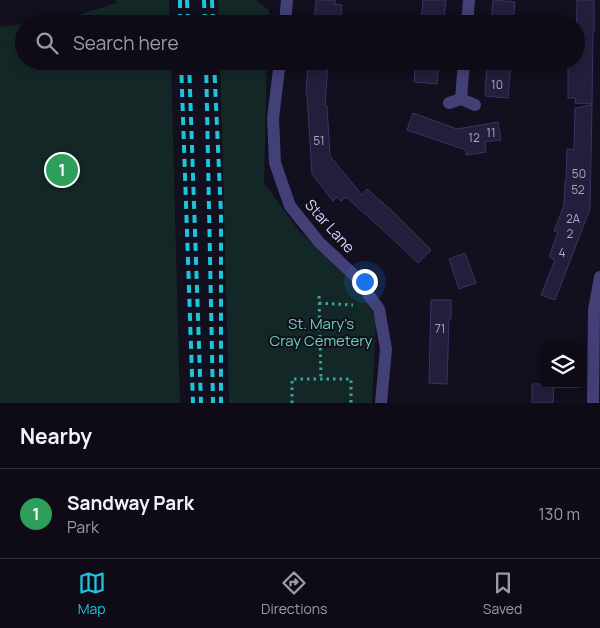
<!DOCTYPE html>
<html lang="en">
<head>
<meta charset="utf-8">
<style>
	:root { --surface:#0e0b16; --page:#1c1923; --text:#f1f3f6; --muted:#9b9ba1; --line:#2e2b35; --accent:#1dc4da }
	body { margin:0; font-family:Manrope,sans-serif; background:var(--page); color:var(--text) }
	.controls { position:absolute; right:15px; bottom:15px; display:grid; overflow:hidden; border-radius:8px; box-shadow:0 2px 12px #0003 }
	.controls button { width:45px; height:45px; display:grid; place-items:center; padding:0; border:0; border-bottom:1px solid var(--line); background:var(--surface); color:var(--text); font:25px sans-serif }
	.you { position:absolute; left:364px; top:281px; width:18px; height:18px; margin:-12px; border:4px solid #fff; border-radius:50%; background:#1a73e8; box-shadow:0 0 0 8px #1a73e833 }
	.badge { display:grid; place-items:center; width:32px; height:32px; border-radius:50%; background:var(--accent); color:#fff; font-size:16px; font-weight:700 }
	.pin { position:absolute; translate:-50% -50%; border:2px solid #fff; box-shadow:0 1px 5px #0006 }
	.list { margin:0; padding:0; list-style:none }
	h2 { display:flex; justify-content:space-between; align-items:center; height:65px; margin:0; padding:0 20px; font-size:21px }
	h2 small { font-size:16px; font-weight:400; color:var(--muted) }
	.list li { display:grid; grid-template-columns:32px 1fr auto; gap:15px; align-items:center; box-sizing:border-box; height:90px; padding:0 20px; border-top:1px solid var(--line) }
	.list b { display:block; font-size:19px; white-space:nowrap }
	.list p { margin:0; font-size:16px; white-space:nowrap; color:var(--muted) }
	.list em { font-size:16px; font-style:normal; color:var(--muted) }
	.icon { flex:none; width:28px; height:28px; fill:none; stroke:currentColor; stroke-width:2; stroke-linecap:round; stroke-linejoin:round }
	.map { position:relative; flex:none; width:600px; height:403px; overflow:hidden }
	.search { position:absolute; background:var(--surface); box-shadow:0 2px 12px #0003; left:15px; right:15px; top:15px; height:55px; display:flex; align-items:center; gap:12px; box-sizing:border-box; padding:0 18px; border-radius:28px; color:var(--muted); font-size:19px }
	.sheet { height:155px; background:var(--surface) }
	nav { display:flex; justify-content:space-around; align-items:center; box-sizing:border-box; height:70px; border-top:1px solid var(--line); background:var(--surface); font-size:14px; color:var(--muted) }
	nav a { display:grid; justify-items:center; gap:2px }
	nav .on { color:var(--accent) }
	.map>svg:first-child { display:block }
	.green { fill:#132726 }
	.building { fill:#241d3c; stroke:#3d3265 }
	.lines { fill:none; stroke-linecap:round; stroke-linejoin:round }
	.path { stroke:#3da29d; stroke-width:3; stroke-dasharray:2.5 4; stroke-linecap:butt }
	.minor { stroke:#434077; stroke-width:12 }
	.tertiary { stroke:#434077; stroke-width:12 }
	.rail { stroke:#1dc4da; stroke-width:4; stroke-dasharray:8 6; stroke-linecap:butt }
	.labels { text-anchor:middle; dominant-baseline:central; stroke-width:4; stroke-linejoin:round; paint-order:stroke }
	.number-label { font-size:12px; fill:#aaa5ca }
	.street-label { font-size:15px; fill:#d7d2f9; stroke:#120f1e }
	.park-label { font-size:15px; fill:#68cfb7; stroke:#120f1e }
</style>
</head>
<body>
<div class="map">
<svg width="600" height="403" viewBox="0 0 600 403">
	<rect width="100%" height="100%" fill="#120f1e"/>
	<path class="green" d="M 116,0 L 169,0 L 170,24 L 24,24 L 24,61 L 171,61 L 180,403 L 0,403 L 0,27 L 72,17 L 116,3 Z
		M 218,0 L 256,0 L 269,10 L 269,24 L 219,24 Z
		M 220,61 L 267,61 L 264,183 L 300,232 L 352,280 L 365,295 L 376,321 L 372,403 L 229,403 Z"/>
	<path class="building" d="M 316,0 L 335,0 L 335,4 L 342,5 L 340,24 L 314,24 Z
		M 423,0 L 446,0 L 443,24 L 421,24 Z
		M 493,0 L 515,2 L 513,24 L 491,24 Z
		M 577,0 L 594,0 L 594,32 L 593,32 L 592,104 L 575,103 L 576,98 L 568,98 L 568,61 L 576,61 Z
		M 308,61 L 328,61 L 325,106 L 327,106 L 330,156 L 362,195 L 367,189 L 390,209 L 431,250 L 418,263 L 382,229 L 346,197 L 341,201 L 337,197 L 333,201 L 312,174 L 307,95 L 306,95 Z
		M 416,61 L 439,61 L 437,84 L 414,82 Z
		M 487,61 L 511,61 L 508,98 L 485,96 Z
		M 592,105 L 590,209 L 555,300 L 541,295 L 555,260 L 549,257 L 558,232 L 554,231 L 564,205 L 565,181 L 566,181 L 567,149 L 574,150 L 575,108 Z
		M 413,113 L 457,129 L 498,122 L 501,140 L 485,142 L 486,152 L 466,155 L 466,150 L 407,130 Z
		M 465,253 L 476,283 L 459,289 L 449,259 Z
		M 431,300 L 451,300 L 451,319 L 449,319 L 447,384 L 429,383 Z
		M 532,384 L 554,384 L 553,403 L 532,403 Z"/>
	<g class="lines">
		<path class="path" d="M 319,296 L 321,379
			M 319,303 L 353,305
			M 292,403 L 292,379 L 351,379 L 351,403"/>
		<path class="minor" d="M 467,24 L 469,0
			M 461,99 L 464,61
			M 449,103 L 461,99 L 475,105
			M 593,403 L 594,310 L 600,277"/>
		<path class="tertiary" d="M 285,24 L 287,0
			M 280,61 L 273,118 L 275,163 L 290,206 L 319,242 L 355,276 L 379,309 L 386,349 L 381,403"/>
		<path class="rail" d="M 180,0 L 180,24
			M 187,0 L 188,24
			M 204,0 L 205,24
			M 212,0 L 213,24
			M 181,61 L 193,403
			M 189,61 L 201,403
			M 206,61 L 213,403
			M 214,61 L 221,214 L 221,403"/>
	</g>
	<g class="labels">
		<g class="number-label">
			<text x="497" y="84">10</text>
			<text x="491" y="132">11</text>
			<text x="474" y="137">12</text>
			<text x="319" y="140">51</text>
			<text x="579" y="173">50</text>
			<text x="578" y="189">52</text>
			<text x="573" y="218">2A</text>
			<text x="570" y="233">2</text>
			<text x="562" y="252">4</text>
			<text x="440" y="328">71</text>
		</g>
		<g class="street-label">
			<text transform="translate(330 226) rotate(48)">Star Lane</text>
		</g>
		<g class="park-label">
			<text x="321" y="323">St. Mary's<tspan x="321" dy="17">Cray Cemetery</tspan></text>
		</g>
	</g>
</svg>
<div class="controls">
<button><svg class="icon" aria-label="layers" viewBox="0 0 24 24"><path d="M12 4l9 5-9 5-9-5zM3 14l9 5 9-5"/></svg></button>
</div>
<div class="you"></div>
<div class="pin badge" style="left:62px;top:170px;background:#2e9e5b">1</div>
<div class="search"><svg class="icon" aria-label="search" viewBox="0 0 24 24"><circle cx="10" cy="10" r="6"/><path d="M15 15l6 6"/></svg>Search here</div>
</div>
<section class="sheet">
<h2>Nearby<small></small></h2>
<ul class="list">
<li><span class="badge" style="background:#2e9e5b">1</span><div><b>Sandway Park</b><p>Park</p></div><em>130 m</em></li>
</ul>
</section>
<nav>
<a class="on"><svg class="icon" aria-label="map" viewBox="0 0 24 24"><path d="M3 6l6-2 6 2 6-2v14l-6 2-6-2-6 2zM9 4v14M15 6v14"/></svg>Map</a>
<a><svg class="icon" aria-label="directions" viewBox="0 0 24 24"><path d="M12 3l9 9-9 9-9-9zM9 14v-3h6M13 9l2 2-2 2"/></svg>Directions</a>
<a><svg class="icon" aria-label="saved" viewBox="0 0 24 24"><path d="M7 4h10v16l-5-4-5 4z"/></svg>Saved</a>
</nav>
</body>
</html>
